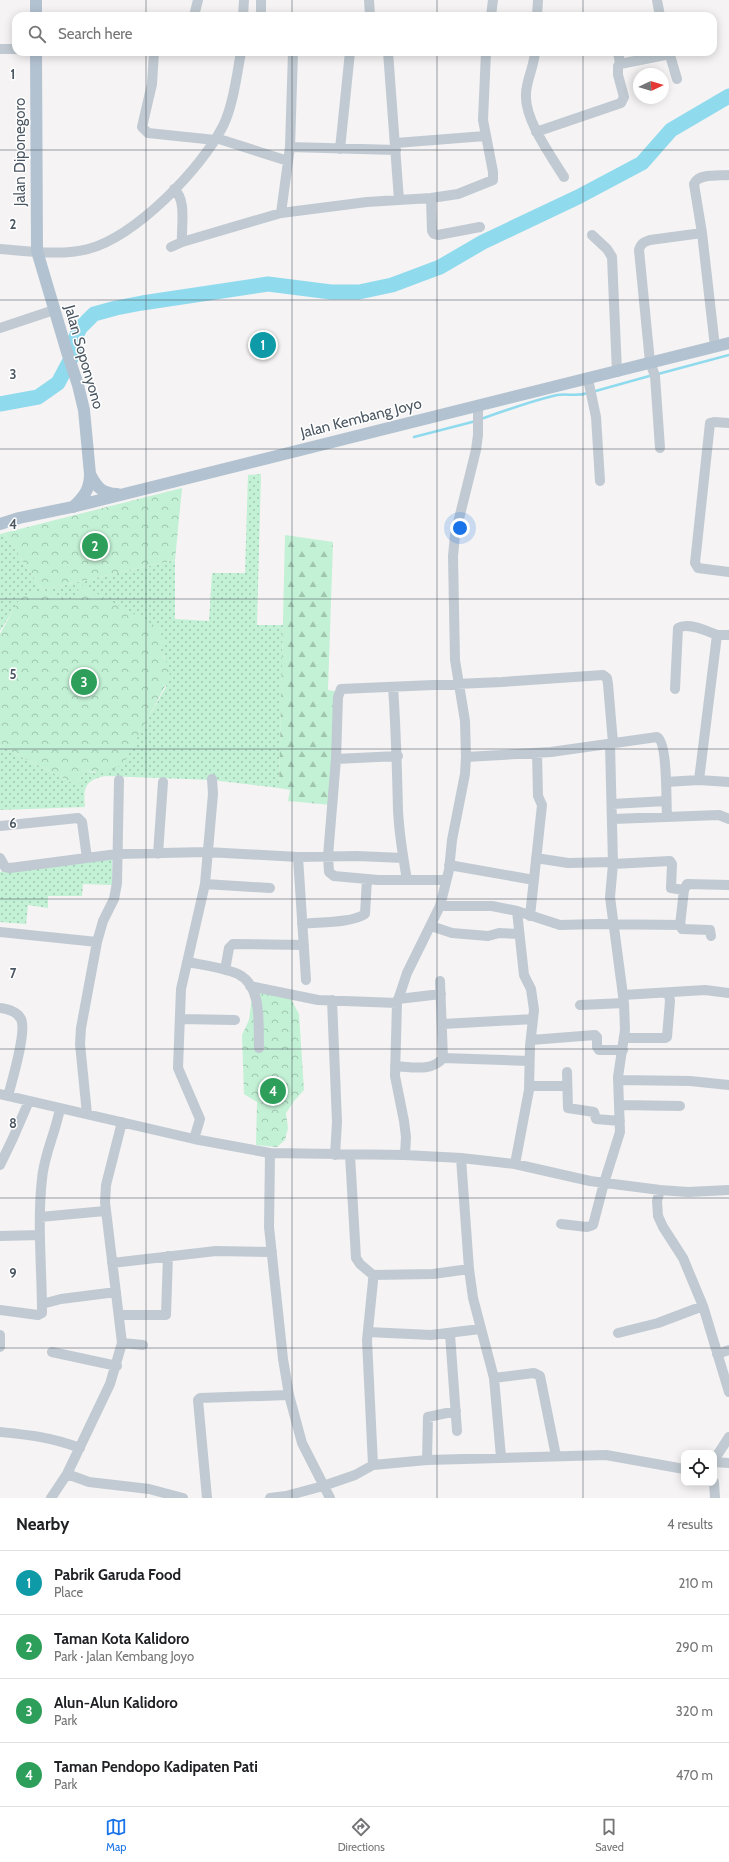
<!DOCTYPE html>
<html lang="en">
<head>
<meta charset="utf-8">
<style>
	:root { --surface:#fff; --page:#f6f6f6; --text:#202124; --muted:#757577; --line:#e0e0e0; --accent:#1a73e8 }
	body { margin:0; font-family:Cabin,sans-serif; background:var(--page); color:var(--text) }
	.controls { position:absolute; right:12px; bottom:12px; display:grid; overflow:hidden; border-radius:8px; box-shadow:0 2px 10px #0003 }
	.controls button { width:36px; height:36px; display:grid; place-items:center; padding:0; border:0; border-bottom:1px solid var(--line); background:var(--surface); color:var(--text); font:20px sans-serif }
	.compass { position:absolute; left:633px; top:68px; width:36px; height:36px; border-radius:50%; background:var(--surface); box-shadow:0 2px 10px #0003; rotate:86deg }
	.you { position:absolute; left:460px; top:528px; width:14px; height:14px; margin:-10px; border:3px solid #fff; border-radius:50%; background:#1a73e8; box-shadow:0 0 0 6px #1a73e833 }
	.badge { display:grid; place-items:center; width:26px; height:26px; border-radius:50%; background:var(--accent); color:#fff; font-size:13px; font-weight:700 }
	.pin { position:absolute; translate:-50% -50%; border:2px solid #fff; box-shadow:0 1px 4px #0006 }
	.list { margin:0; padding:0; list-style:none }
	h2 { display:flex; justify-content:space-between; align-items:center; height:52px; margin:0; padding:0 16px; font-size:17px }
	h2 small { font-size:13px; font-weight:400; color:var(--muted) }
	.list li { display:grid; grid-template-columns:26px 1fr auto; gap:12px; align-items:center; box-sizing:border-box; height:64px; padding:0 16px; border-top:1px solid var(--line) }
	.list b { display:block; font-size:15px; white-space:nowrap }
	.list p { margin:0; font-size:13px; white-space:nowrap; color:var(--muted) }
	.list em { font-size:13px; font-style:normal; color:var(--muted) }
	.icon { flex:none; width:22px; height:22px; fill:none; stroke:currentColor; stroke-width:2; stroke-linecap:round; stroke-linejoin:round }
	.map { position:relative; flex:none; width:729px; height:1498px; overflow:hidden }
	.search { position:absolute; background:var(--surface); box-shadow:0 2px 10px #0003; left:12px; right:12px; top:12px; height:44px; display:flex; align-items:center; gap:10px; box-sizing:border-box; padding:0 14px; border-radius:12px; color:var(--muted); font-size:15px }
	.sheet { height:308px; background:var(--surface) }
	nav { display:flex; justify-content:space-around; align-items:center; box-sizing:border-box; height:56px; border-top:1px solid var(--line); background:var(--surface); font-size:11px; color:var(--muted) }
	nav a { display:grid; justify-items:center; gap:2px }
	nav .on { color:var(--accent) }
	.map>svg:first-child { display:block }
	.grass { fill:url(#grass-dots) }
	.forest { fill:url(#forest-firs) }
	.park { fill:url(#park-crowns) }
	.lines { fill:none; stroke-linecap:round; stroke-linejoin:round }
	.stream { stroke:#90daee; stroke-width:2.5 }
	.river { stroke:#90daee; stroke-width:15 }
	.minor { stroke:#c1cad2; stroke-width:10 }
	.major { stroke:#b3c2d1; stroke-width:12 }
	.grid { fill:none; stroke:#4a5661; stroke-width:1; stroke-opacity:0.55 }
	.labels { text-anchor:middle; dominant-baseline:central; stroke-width:3; stroke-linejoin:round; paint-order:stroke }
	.street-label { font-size:15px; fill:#4a5661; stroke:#fff }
	.grid-label { font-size:13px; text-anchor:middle; font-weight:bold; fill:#4a5661; stroke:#fff; stroke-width:3; stroke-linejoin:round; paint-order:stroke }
</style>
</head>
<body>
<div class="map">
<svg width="729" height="1498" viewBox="0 0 729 1498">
	<defs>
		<pattern id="grass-dots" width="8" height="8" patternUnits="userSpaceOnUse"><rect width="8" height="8" fill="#c3f1d5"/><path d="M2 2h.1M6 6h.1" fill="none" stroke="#a0c6b0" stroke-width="1.8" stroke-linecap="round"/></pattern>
		<pattern id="forest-firs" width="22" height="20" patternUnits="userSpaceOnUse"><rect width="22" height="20" fill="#c3f1d5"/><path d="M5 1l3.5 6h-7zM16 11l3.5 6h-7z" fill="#a0c6b0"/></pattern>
		<pattern id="park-crowns" width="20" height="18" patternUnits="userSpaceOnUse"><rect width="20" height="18" fill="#c3f1d5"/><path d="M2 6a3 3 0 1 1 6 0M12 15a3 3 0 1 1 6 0" fill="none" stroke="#a0c6b0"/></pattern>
	</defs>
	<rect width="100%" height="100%" fill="#f5f3f3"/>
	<path class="grass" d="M 261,474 L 257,625 L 283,625 L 279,788 L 212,780 L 105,776 C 85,780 83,788 85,807 L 0,810 L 0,746 L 77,785 L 85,770 L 95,773 L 148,718 L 166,687 L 165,658 L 159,650 L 81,585 L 70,604 L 57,595 L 31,593 L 21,598 L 0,631 L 0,534 L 4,533 L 42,590 L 175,560 L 175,619 L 209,621 L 212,573 L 245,573 L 248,475 Z
		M 112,854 L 112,885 L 83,884 L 82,896 L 48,896 L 48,908 L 28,905 L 26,924 L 0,922 L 0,872 L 10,868 Z"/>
	<path class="forest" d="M 285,535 L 333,542 L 328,690 L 339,692 L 332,805 L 288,801 L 290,790 L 279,788 Z"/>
	<path class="park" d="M 182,488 L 175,560 L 42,590 L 4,533 Z
		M 81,585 L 163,630 L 160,637 L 165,640 L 159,650 C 166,659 169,666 170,677 L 126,759 C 113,774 104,774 85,770 L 77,785 L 0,746 L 0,634 L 20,598 L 31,593 L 43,591 L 57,595 L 70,603 Z
		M 253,989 L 290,997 L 299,1014 L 304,1090 L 294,1101 L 286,1113 L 288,1128 L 285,1140 L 277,1147 L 256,1145 L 257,1102 L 244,1094 L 242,1035 L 249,1020 Z"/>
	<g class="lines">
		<path class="stream" d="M 658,374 L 729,355
			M 592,392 L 653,375
			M 481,419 C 506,410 531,401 557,395 C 568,393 576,397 588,393
			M 414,437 L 476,421"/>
		<path class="river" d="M 0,404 L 38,397 L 58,383 L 74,353 L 75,339 L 80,328 L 94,314 L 116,308 L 142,303 L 268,284 L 331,292 L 359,292 L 392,285 L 440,267 L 483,242 L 578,197 L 642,163 L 671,130 L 729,96"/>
		<path class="minor" d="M 369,0 L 370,16
			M 657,0 L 660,16
			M 194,16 L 198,0
			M 243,16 L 244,0
			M 261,16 L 261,0
			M 491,16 L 493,0
			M 537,16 L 538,0
			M 0,49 L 16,49
			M 154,52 L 152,84 L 142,127 L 148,133 L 215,140
			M 388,52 L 399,200
			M 535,52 C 534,67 526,81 526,94 C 524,119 551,156 564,177
			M 618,52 L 620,64
			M 669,52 L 677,79
			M 536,132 L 621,103 L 624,97 L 618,75 L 618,66 L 620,64 L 670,54
			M 216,138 L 288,161
			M 396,143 L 485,136
			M 290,147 L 396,150
			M 340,149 L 350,52
			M 174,189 C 187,200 181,226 182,242
			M 431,198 L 432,231 L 434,234 L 438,235 L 480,227
			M 281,213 L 290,147 L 293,52
			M 592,235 L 607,249 L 612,257 L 617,372
			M 171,247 L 182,242 L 281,213 L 367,202 L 431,198 L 458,194 L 493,180 L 493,172 L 483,120 L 486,52
			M 0,249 C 27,251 62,256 88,249 C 136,236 201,169 223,126 C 233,106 237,74 241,52
			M 0,328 L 54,310
			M 715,347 L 702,233 L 694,184 C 698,173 719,176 729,175
			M 588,379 L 596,417 L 600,481
			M 729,423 L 714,422 L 710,423 L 695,563 L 698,568 L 729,572
			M 660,448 L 655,376 L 650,362 L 639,250 C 641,243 644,242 650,240 L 702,233
			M 393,687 C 396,728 397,769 398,810 C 399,834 403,857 407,880
			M 675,689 L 678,628 C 688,622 707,631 717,635
			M 466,757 L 551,752 L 657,737 C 668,742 666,804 667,817
			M 336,759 L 398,756
			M 699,780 L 717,635 L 729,635
			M 666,782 L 699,780 L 729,782
			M 612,804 L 666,801
			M 613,819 L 719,815 L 729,819
			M 0,826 L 78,818 L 82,822 L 87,858
			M 158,854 L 163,782
			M 298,857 L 306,980
			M 0,858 L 5,867 L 10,868 L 117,854 L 207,852 L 298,857 L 357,856 L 403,858
			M 536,858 L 568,863 L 613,862
			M 613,864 L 670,861 L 672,864 L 671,888 L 684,890
			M 449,865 L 534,880
			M 446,880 L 378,880 L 334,876 L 329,872 L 328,856 L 336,759 L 338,697 L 341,689 L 502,682 L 603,675 L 607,678 L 608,684 L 613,743
			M 205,884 L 270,888
			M 440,906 L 492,906 L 517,911 L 560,925 L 597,924 L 680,925 L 684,890 L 687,884 L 729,885
			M 530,916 L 542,805 L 538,796 L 537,753
			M 302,924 C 320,922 352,923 365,914 L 367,879
			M 681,925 L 682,929 L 710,930 L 711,936
			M 431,926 L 452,933 L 488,936 L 499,933 L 519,934
			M 0,932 L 97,942
			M 187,962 C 203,965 222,967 238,974 C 263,986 258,1025 259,1048
			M 225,970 L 229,948 L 233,944 L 304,945
			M 440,981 L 443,1058 L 529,1061
			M 250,986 L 318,1000 L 397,1003
			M 623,995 L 705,990 L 729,993
			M 398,999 L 441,994
			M 332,1000 L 337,1122 L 335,1155
			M 580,1005 L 624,1003
			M 0,1008 C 8,1009 17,1011 21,1019 C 27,1031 12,1081 8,1096
			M 180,1019 L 235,1020
			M 443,1024 L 533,1019
			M 624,1038 L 665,1038 L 667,1037 L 670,1001 L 669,995 L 665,993
			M 531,1040 L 595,1035 L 597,1037 L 597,1047 L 599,1050 L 623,1050
			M 395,1066 C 412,1067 432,1072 443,1058
			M 567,1072 L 568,1108 L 594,1112 L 596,1119 L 620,1121
			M 618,1080 L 690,1081 L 729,1085
			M 529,1086 L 567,1086
			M 0,1094 L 194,1139 L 270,1153 L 405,1155 L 461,1158 L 515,1164 L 590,1181 L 660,1190 L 688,1192 L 729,1190
			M 620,1105 L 680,1106
			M 87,1114 L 80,1044 L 81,1028 L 97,942 L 103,921 L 114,899 L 117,883 L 119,780
			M 194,1139 L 200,1119 L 178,1068 L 181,989 L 205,884 L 213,794 L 212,779
			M 270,1153 L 269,1227 L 283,1359 L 289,1395 L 302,1443 L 330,1498
			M 350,1155 L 356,1258 L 360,1264 L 373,1275 L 373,1281 L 367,1340 L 373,1465
			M 405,1155 L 406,1137 L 404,1121 L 395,1076 L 397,1003 L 407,973 L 440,906 L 449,870 L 452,840 L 465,774 L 466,757 L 465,721 L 455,660 L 453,556 L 455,535 L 476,450 L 478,435 L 478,405
			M 461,1158 L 469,1269 L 473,1298 L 494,1378 L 501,1457
			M 515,1164 L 529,1090 L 530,1046 L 534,1010 L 531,989 L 524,975 L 517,911
			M 0,1165 L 13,1138 L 29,1101
			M 660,1190 L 657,1201 L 658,1216 L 663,1227 L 683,1258 L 703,1306 L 729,1392
			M 40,1217 L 105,1211
			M 561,1224 L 587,1227 L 593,1225 L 604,1183 L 620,1132 L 618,1077 L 625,1030 L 624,1003 L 610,897 L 613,864 L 610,744
			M 0,1236 L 40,1235
			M 112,1263 L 216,1251 L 272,1252
			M 373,1275 L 433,1274 L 469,1269
			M 42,1304 L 61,1299 L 116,1292
			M 0,1310 L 38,1315 L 42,1313 C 42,1268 37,1223 42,1179 C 44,1154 56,1132 60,1108
			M 119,1315 L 166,1315 L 168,1256
			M 368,1332 L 431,1335 L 480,1329
			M 618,1333 L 658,1323 L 703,1306
			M 450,1334 L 457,1431
			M 0,1335 L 0,1347
			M 122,1343 L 143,1345
			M 52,1352 L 117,1366
			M 717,1354 L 729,1350
			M 494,1378 L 534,1373 L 540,1376 L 556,1456
			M 0,1432 C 30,1435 51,1437 80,1448
			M 427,1460 L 428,1417 L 456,1411
			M 714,1460 L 729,1437
			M 714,1462 L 729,1463
			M 67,1474 L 89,1482 L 149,1489 L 183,1498
			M 714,1482 L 715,1498
			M 51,1498 L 67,1474 L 110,1384 L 122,1343 L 105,1202 L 106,1185 L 122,1122
			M 207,1498 L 198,1400 L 200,1398 L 289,1395
			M 270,1498 L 286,1496 L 323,1486 L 355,1475 L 373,1465 L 427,1460 L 606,1455 L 684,1469"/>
		<path class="major" d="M 36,16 L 36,0
			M 36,52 L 37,251 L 67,352 L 78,385 L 84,410 L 90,474 C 90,489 84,497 73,507
			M 90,474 C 97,488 102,493 117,494
			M 0,524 L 19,518 L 72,507 L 729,343"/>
	</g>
	<path class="grid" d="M 146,0 L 146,16M 292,0 L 292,16M 437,0 L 437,16M 583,0 L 583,16M 146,52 L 146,1498M 292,52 L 292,1498M 437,52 L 437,1498M 583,52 L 583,1498M 0,150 L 729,150M 0,300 L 729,300M 0,449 L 729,449M 0,599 L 729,599M 0,749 L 729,749M 0,899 L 729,899M 0,1049 L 729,1049M 0,1198 L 729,1198M 0,1348 L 729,1348"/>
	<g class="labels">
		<g class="street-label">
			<text transform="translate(20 152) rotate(-90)">Jalan Diponegoro</text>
			<text transform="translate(84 357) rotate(74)">Jalan Soponyono</text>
			<text transform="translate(361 418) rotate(-14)">Jalan Kembang Joyo</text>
		</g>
	</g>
	<g class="grid-label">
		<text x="13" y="79">1</text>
		<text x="13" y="229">2</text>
		<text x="13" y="379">3</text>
		<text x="13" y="529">4</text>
		<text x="13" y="679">5</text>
		<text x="13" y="828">6</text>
		<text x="13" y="978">7</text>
		<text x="13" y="1128">8</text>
		<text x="13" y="1278">9</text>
	</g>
</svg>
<div class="controls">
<button><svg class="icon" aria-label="locate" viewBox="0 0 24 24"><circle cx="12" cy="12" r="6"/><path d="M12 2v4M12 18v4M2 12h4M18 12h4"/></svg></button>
</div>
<svg class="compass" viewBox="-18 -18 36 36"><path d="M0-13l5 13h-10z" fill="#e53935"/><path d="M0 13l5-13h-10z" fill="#757577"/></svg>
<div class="you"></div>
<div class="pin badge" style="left:263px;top:345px;background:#0f9aa8">1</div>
<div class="pin badge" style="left:95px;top:546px;background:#2e9e5b">2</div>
<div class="pin badge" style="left:84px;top:682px;background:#2e9e5b">3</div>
<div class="pin badge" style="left:273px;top:1091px;background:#2e9e5b">4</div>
<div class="search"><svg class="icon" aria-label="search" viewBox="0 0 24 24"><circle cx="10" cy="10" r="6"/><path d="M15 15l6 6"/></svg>Search here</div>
</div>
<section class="sheet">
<h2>Nearby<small>4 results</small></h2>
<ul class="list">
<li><span class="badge" style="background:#0f9aa8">1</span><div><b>Pabrik Garuda Food</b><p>Place</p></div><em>210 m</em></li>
<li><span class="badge" style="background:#2e9e5b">2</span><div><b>Taman Kota Kalidoro</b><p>Park · Jalan Kembang Joyo</p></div><em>290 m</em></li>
<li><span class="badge" style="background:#2e9e5b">3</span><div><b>Alun-Alun Kalidoro</b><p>Park</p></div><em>320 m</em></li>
<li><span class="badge" style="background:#2e9e5b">4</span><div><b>Taman Pendopo Kadipaten Pati</b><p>Park</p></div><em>470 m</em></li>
</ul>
</section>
<nav>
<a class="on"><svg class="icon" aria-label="map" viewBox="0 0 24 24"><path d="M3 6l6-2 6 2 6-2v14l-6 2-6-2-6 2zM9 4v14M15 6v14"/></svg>Map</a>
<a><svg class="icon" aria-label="directions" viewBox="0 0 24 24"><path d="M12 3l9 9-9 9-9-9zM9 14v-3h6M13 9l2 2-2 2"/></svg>Directions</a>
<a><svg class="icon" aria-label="saved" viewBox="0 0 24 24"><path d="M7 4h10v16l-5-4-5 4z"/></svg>Saved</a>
</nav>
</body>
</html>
